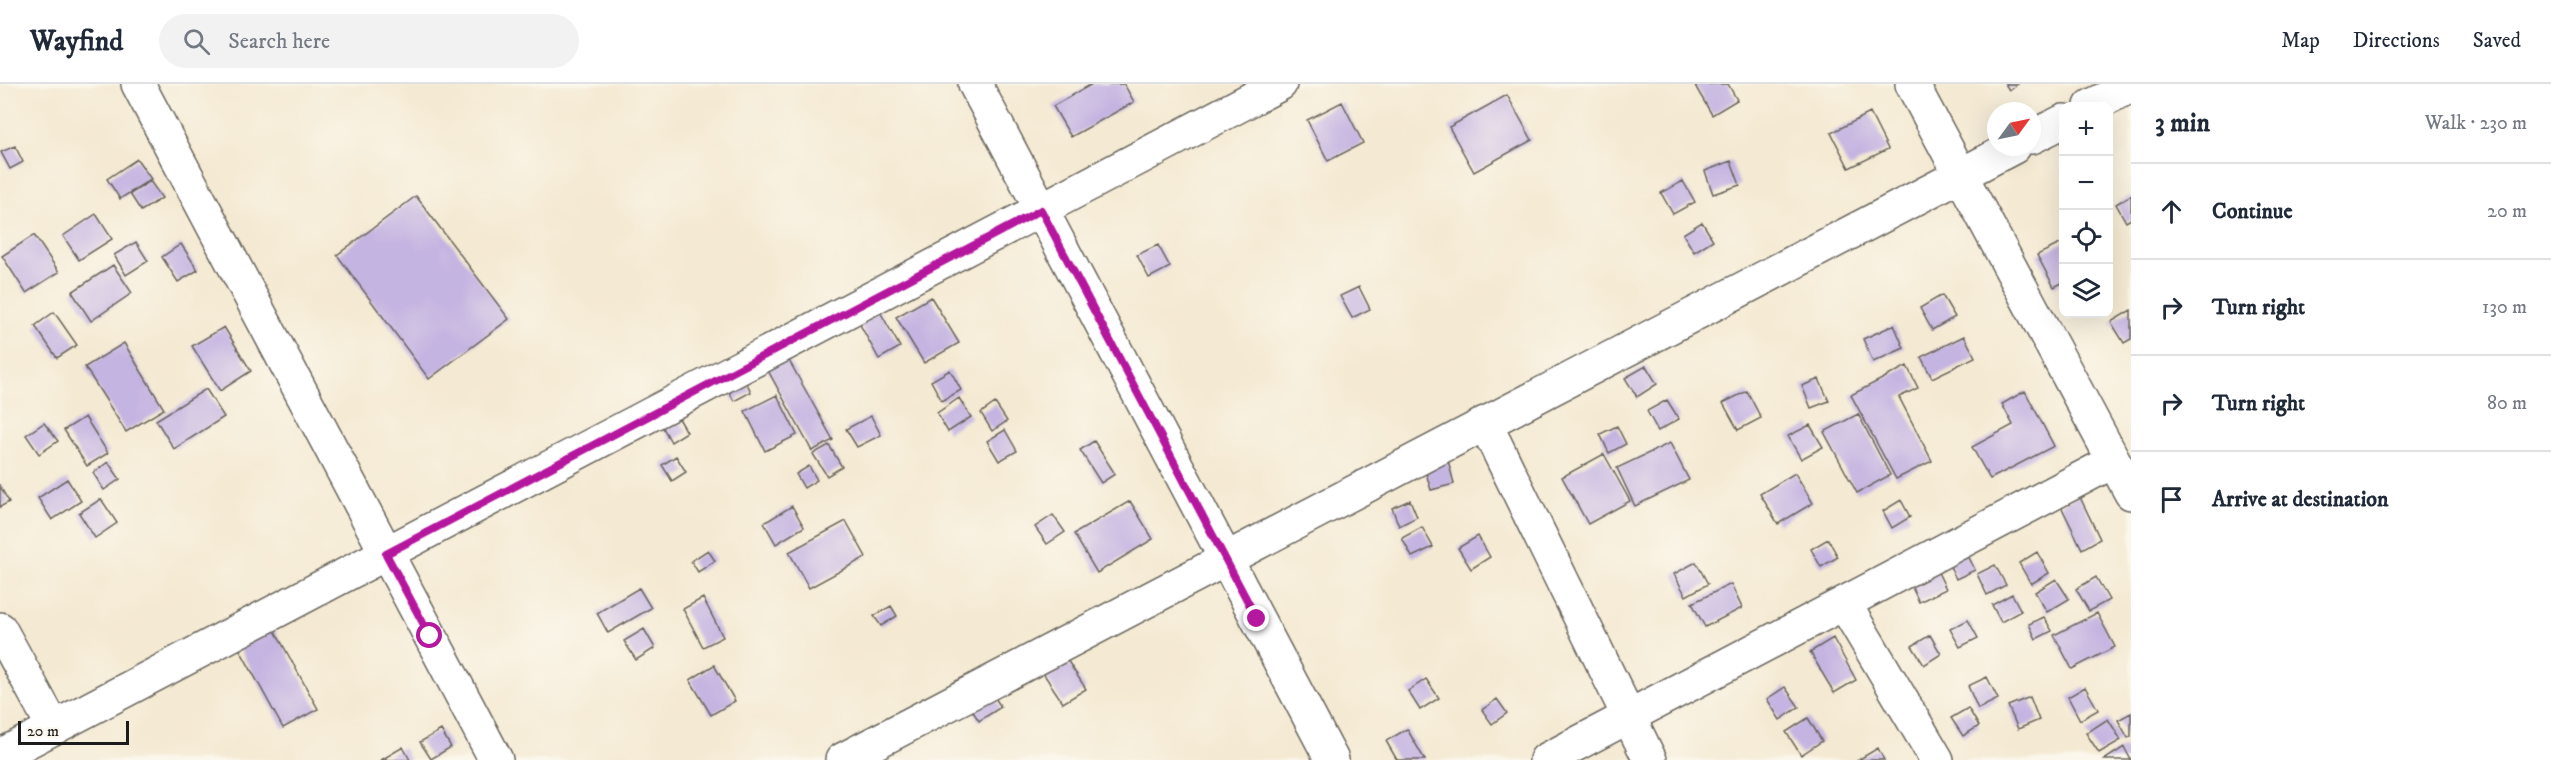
<!DOCTYPE html>
<html lang="en">
<head>
<meta charset="utf-8">
<style>
	:root { --surface:#fff; --page:#f2f2f3; --text:#1f2937; --muted:#747a83; --line:#e0e1e3 }
	body { margin:0; font-family:"IM FELL DW Pica",serif; background:var(--page); color:var(--text) }
	.controls { position:absolute; right:18px; top:18px; display:grid; overflow:hidden; border-radius:12px; box-shadow:0 6px 24px #0002 }
	.controls button { width:54px; height:54px; display:grid; place-items:center; padding:0; border:0; border-bottom:2px solid var(--line); background:var(--surface); color:var(--text); font:30px sans-serif }
	.compass { position:absolute; left:1987px; top:18px; width:54px; height:54px; border-radius:50%; background:var(--surface); box-shadow:0 6px 24px #0002; rotate:57deg }
	.scale { position:absolute; left:18px; bottom:15px; width:111px; box-sizing:border-box; padding-left:6px; border:3px solid #1c1c1c; border-top:0; font-size:16px; line-height:21px; white-space:nowrap; color:#1c1c1c; -webkit-text-stroke:4px #fbf7ec; paint-order:stroke }
	.stop { position:absolute; width:18px; height:18px; margin:-14px; border:4px solid #b5179e; border-radius:50%; background:#fff }
	.stop.end { background:#b5179e; border-color:#fff; box-shadow:0 2px 6px #0008 }
	.list { margin:0; padding:0; list-style:none }
	h2 { display:flex; justify-content:space-between; align-items:center; height:78px; margin:0; padding:0 24px; font-size:26px }
	h2 small { font-size:20px; font-weight:400; color:var(--muted) }
	.list li { display:grid; grid-template-columns:39px 1fr auto; gap:18px; align-items:center; box-sizing:border-box; height:96px; padding:0 24px; border-top:2px solid var(--line) }
	.list b { display:block; font-size:22px; white-space:nowrap }
	.list em { font-size:20px; font-style:normal; color:var(--muted) }
	.icon { flex:none; width:33px; height:33px; fill:none; stroke:currentColor; stroke-width:2; stroke-linecap:round; stroke-linejoin:round }
	.map { position:relative; flex:none; width:2131px; height:676px; overflow:hidden }
	header { display:flex; align-items:center; gap:36px; box-sizing:border-box; height:84px; padding:0 30px; background:var(--surface); border-bottom:2px solid var(--line) }
	header strong { font-size:28px }
	nav { display:flex; gap:33px; margin-inline-start:auto; font-size:21px }
	.search { width:420px; height:54px; background:var(--page); display:flex; align-items:center; gap:15px; box-sizing:border-box; padding:0 21px; border-radius:33px; color:var(--muted); font-size:22px }
	main { display:flex }
	aside { flex:1; background:var(--surface) }
	.map>svg:first-child { display:block }
	.building { fill:#c4b4e1 }
	.lines { fill:none; stroke-linecap:round; stroke-linejoin:round }
	.street-casing { stroke:#68645c; stroke-width:36 }
	.street { stroke:#fff; stroke-width:33 }
	.route { stroke:#b5179e; stroke-width:8 }
</style>
</head>
<body>
<header>
<strong>Wayfind</strong>
<div class="search"><svg class="icon" aria-label="search" viewBox="0 0 24 24"><circle cx="10" cy="10" r="6"/><path d="M15 15l6 6"/></svg>Search here</div>
<nav><a>Map</a><a>Directions</a><a>Saved</a></nav>
</header>
<main>
<div class="map">
<svg width="2131" height="676" viewBox="0 0 2131 676">
	<rect width="100%" height="100%" fill="#fbf7ec"/>
	<filter id="ink" filterUnits="userSpaceOnUse"><feTurbulence type="fractalNoise" baseFrequency=".0167" numOctaves="2"/><feDisplacementMap in="SourceGraphic" scale="12" xChannelSelector="R" yChannelSelector="G"/><feConvolveMatrix kernelMatrix="1 2 1 2 8 2 1 2 1" color-interpolation-filters="sRGB"/></filter>
	<filter id="wash" filterUnits="userSpaceOnUse"><feTurbulence type="fractalNoise" baseFrequency=".008" numOctaves="4" result="noise"/><feDisplacementMap in="SourceGraphic" scale="24" xChannelSelector="R" yChannelSelector="G"/><feGaussianBlur stdDeviation="1.35" result="paint"/><feColorMatrix in="noise" values="0 0 0 0 0 0 0 0 0 0 0 0 0 0 0 0 0 1.4 0 .05"/><feComposite in="paint" operator="in"/></filter>
	<g filter="url(#wash)">
		<rect width="100%" height="100%" fill="#f4e9d2"/>
		<g id="blocks">
			<path class="building" d="M 1092,0 L 1124,0 L 1134,18 L 1071,53 L 1053,22 Z
				M 1694,0 L 1728,0 L 1737,16 L 1712,31 Z
				M 2005,0 L 2018,0 L 2009,6 Z
				M 1507,11 L 1532,56 L 1474,88 L 1449,43 Z
				M 1342,18 L 1363,59 L 1328,77 L 1307,36 Z
				M 1870,29 L 1888,65 L 1849,84 L 1831,49 Z
				M 15,62 L 23,78 L 10,85 L 1,68 Z
				M 137,75 L 151,95 L 120,115 L 107,95 Z
				M 1731,77 L 1740,101 L 1713,110 L 1705,87 Z
				M 150,97 L 162,114 L 141,127 L 130,110 Z
				M 1683,97 L 1695,118 L 1673,130 L 1661,109 Z
				M 2131,111 L 2131,135 L 2126,138 L 2116,120 Z
				M 416,112 L 509,235 L 429,295 L 337,171 Z
				M 96,130 L 112,155 L 79,176 L 63,152 Z
				M 1702,138 L 1713,156 L 1694,168 L 1683,150 Z
				M 34,151 L 59,188 L 26,209 L 2,172 Z
				M 136,158 L 148,177 L 126,191 L 114,171 Z
				M 2064,158 L 2064,198 L 2054,203 L 2037,171 Z
				M 181,160 L 198,186 L 178,198 L 162,173 Z
				M 1158,161 L 1170,183 L 1149,194 L 1137,171 Z
				M 113,181 L 132,209 L 91,237 L 72,208 Z
				M 1359,203 L 1370,225 L 1352,234 L 1340,212 Z
				M 1942,211 L 1955,233 L 1932,246 L 1920,224 Z
				M 931,213 L 959,259 L 924,279 L 896,233 Z
				M 879,226 L 900,263 L 879,275 L 858,237 Z
				M 2131,226 L 2131,255 L 2124,259 L 2111,238 Z
				M 54,228 L 77,261 L 57,274 L 35,242 Z
				M 1894,241 L 1904,264 L 1873,278 L 1863,255 Z
				M 224,243 L 251,287 L 220,307 L 192,262 Z
				M 1964,252 L 1975,273 L 1932,294 L 1921,273 Z
				M 124,259 L 164,325 L 126,348 L 85,283 Z
				M 786,271 L 833,356 L 812,367 L 765,281 Z
				M 1646,282 L 1657,300 L 1637,313 L 1625,294 Z
				M 1907,282 L 1918,304 L 1899,313 L 1932,377 L 1896,395 L 1851,311 Z
				M 950,286 L 961,306 L 942,317 L 931,297 Z
				M 744,293 L 751,308 L 734,317 L 726,302 Z
				M 1819,295 L 1829,317 L 1811,324 L 1802,302 Z
				M 206,305 L 224,333 L 174,365 L 156,336 Z
				M 1747,307 L 1761,334 L 1738,346 L 1723,319 Z
				M 2025,307 L 2054,362 L 1990,395 L 1972,363 L 2013,341 L 2002,320 Z
				M 777,311 L 797,351 L 765,367 L 745,327 Z
				M 959,314 L 971,333 L 948,348 L 937,329 Z
				M 1667,316 L 1679,335 L 1658,347 L 1647,327 Z
				M 995,319 L 1007,337 L 992,347 L 981,329 Z
				M 1858,330 L 1890,391 L 1857,409 L 1824,348 Z
				M 677,331 L 687,348 L 671,358 L 661,340 Z
				M 871,332 L 881,351 L 857,363 L 846,345 Z
				M 85,333 L 108,369 L 87,382 L 64,346 Z
				M 44,339 L 58,357 L 39,370 L 26,351 Z
				M 1810,341 L 1823,363 L 1801,375 L 1788,352 Z
				M 1617,342 L 1626,360 L 1609,369 L 1600,350 Z
				M 1005,346 L 1017,367 L 999,377 L 987,357 Z
				M 1094,357 L 1115,390 L 1101,399 L 1080,366 Z
				M 1670,359 L 1689,396 L 1635,422 L 1617,384 Z
				M 829,361 L 842,383 L 827,392 L 813,370 Z
				M 1604,370 L 1630,417 L 1588,440 L 1562,393 Z
				M 676,372 L 686,388 L 672,397 L 662,381 Z
				M 1448,376 L 1454,400 L 1431,406 L 1424,382 Z
				M 108,378 L 120,395 L 104,406 L 93,389 Z
				M 809,382 L 817,396 L 804,404 L 796,390 Z
				M 1795,389 L 1813,419 L 1778,440 L 1760,410 Z
				M 67,395 L 81,417 L 52,436 L 38,414 Z
				M 0,402 L 9,418 L 0,423 Z
				M 2079,411 L 2100,455 L 2082,465 L 2060,420 Z
				M 101,415 L 117,439 L 95,454 L 79,429 Z
				M 1410,416 L 1417,433 L 1399,442 L 1392,424 Z
				M 1901,416 L 1910,433 L 1892,444 L 1883,427 Z
				M 1130,417 L 1153,455 L 1097,489 L 1074,450 Z
				M 792,422 L 804,443 L 776,460 L 764,439 Z
				M 1053,431 L 1065,448 L 1047,460 L 1035,443 Z
				M 846,437 L 866,473 L 809,504 L 789,468 Z
				M 1422,443 L 1433,463 L 1412,473 L 1402,454 Z
				M 1478,452 L 1490,473 L 1471,485 L 1458,464 Z
				M 1828,455 L 1838,473 L 1821,483 L 1811,465 Z
				M 1965,465 L 1975,486 L 1956,495 L 1946,474 Z
				M 708,466 L 715,477 L 698,488 L 691,477 Z
				M 2037,468 L 2049,489 L 2031,500 L 2019,479 Z
				M 1696,478 L 1708,500 L 1686,512 L 1674,490 Z
				M 1995,481 L 2006,501 L 1987,511 L 1977,490 Z
				M 1935,482 L 1946,505 L 1919,518 L 1908,495 Z
				M 2096,493 L 2109,516 L 2089,527 L 2076,505 Z
				M 2056,495 L 2069,515 L 2047,528 L 2035,508 Z
				M 1731,500 L 1742,524 L 1705,543 L 1692,519 Z
				M 639,504 L 651,524 L 608,549 L 597,529 Z
				M 2012,510 L 2021,527 L 2001,538 L 1992,521 Z
				M 703,514 L 723,553 L 703,563 L 683,525 Z
				M 891,522 L 897,532 L 881,542 L 874,532 Z
				M 2097,529 L 2115,563 L 2072,585 L 2054,551 Z
				M 2044,533 L 2052,547 L 2036,555 L 2029,540 Z
				M 1968,536 L 1978,554 L 1960,563 L 1950,545 Z
				M 274,545 L 318,625 L 283,644 L 239,564 Z
				M 644,545 L 655,564 L 636,576 L 624,557 Z
				M 1930,551 L 1941,570 L 1924,581 L 1912,562 Z
				M 1833,554 L 1856,596 L 1834,609 L 1810,568 Z
				M 1062,568 L 1086,605 L 1063,619 L 1039,583 Z
				M 714,581 L 735,617 L 711,631 L 690,596 Z
				M 1987,593 L 1998,615 L 1978,625 L 1968,602 Z
				M 1426,595 L 1439,614 L 1420,626 L 1408,607 Z
				M 1785,603 L 1799,623 L 1780,636 L 1767,615 Z
				M 2085,603 L 2098,626 L 2080,636 L 2068,613 Z
				M 990,606 L 1001,623 L 979,637 L 968,620 Z
				M 2030,613 L 2039,636 L 2018,645 L 2008,622 Z
				M 1497,615 L 1507,629 L 1492,640 L 1482,626 Z
				M 1968,624 L 1979,642 L 1963,652 L 1951,634 Z
				M 2131,629 L 2131,652 L 2128,654 L 2118,636 Z
				M 1808,634 L 1822,657 L 1801,671 L 1786,648 Z
				M 2108,635 L 2121,656 L 2099,669 L 2086,649 Z
				M 1407,645 L 1425,676 L 1397,676 L 1386,657 Z
				M 441,646 L 451,663 L 431,675 L 420,658 Z
				M 403,663 L 410,676 L 381,676 Z
				M 2124,663 L 2131,676 L 2104,676 Z
				M 1878,664 L 1884,676 L 1858,676 Z"/>
		</g>
	</g>
	<g filter="url(#ink)">
		<use href="#blocks" fill-opacity="0" stroke="#68645c" stroke-width="1.5"/>
		<g class="lines">
			<defs>
				<path id="street" d="M 138,0 L 496,676
					M 975,0 L 1332,676
					M 1912,0 L 2131,409
					M 2091,22 L 2131,2
					M 2032,53 L 2064,37
					M 1485,339 L 1650,676
					M 1844,519 L 1937,676
					M 0,545 L 54,644
					M 0,672 L 1280,0
					M 842,676 L 2014,63
					M 1546,676 L 2114,377"/>
			</defs>
			<use href="#street" class="street-casing"/>
			<use href="#street" class="street"/>
		</g>
	</g>
	<g class="lines" filter="url(#ink)">
		<path class="route" d="M 430,552 L 386,470 L 1041,126 L 1257,535"/>
	</g>
</svg>
<div class="controls">
<button>+</button>
<button>−</button>
<button><svg class="icon" aria-label="locate" viewBox="0 0 24 24"><circle cx="12" cy="12" r="6"/><path d="M12 2v4M12 18v4M2 12h4M18 12h4"/></svg></button>
<button><svg class="icon" aria-label="layers" viewBox="0 0 24 24"><path d="M12 4l9 5-9 5-9-5zM3 14l9 5 9-5"/></svg></button>
</div>
<svg class="compass" viewBox="-18 -18 36 36"><path d="M0-13l5 13h-10z" fill="#e53935"/><path d="M0 13l5-13h-10z" fill="#747a83"/></svg>
<div class="scale">20 m</div>
<div class="stop" style="left:430px;top:552px"></div>
<div class="stop end" style="left:1257px;top:535px"></div>
</div>
<aside>
<h2>3 min<small>Walk · 230 m</small></h2>
<ul class="list">
<li><svg class="icon" aria-label="ahead" viewBox="0 0 24 24"><path d="M12 20V5M6 11l6-6 6 6"/></svg><div><b>Continue</b></div><em>20 m</em></li>
<li><svg class="icon" aria-label="right" viewBox="0 0 24 24"><path d="M7 20v-9h11M14 6l5 5-5 5"/></svg><div><b>Turn right</b></div><em>130 m</em></li>
<li><svg class="icon" aria-label="right" viewBox="0 0 24 24"><path d="M7 20v-9h11M14 6l5 5-5 5"/></svg><div><b>Turn right</b></div><em>80 m</em></li>
<li><svg class="icon" aria-label="arrive" viewBox="0 0 24 24"><path d="M6 21V4h12l-3 4 3 4H6"/></svg><div><b>Arrive at destination</b></div></li>
</ul>
</aside>
</main>
</body>
</html>
